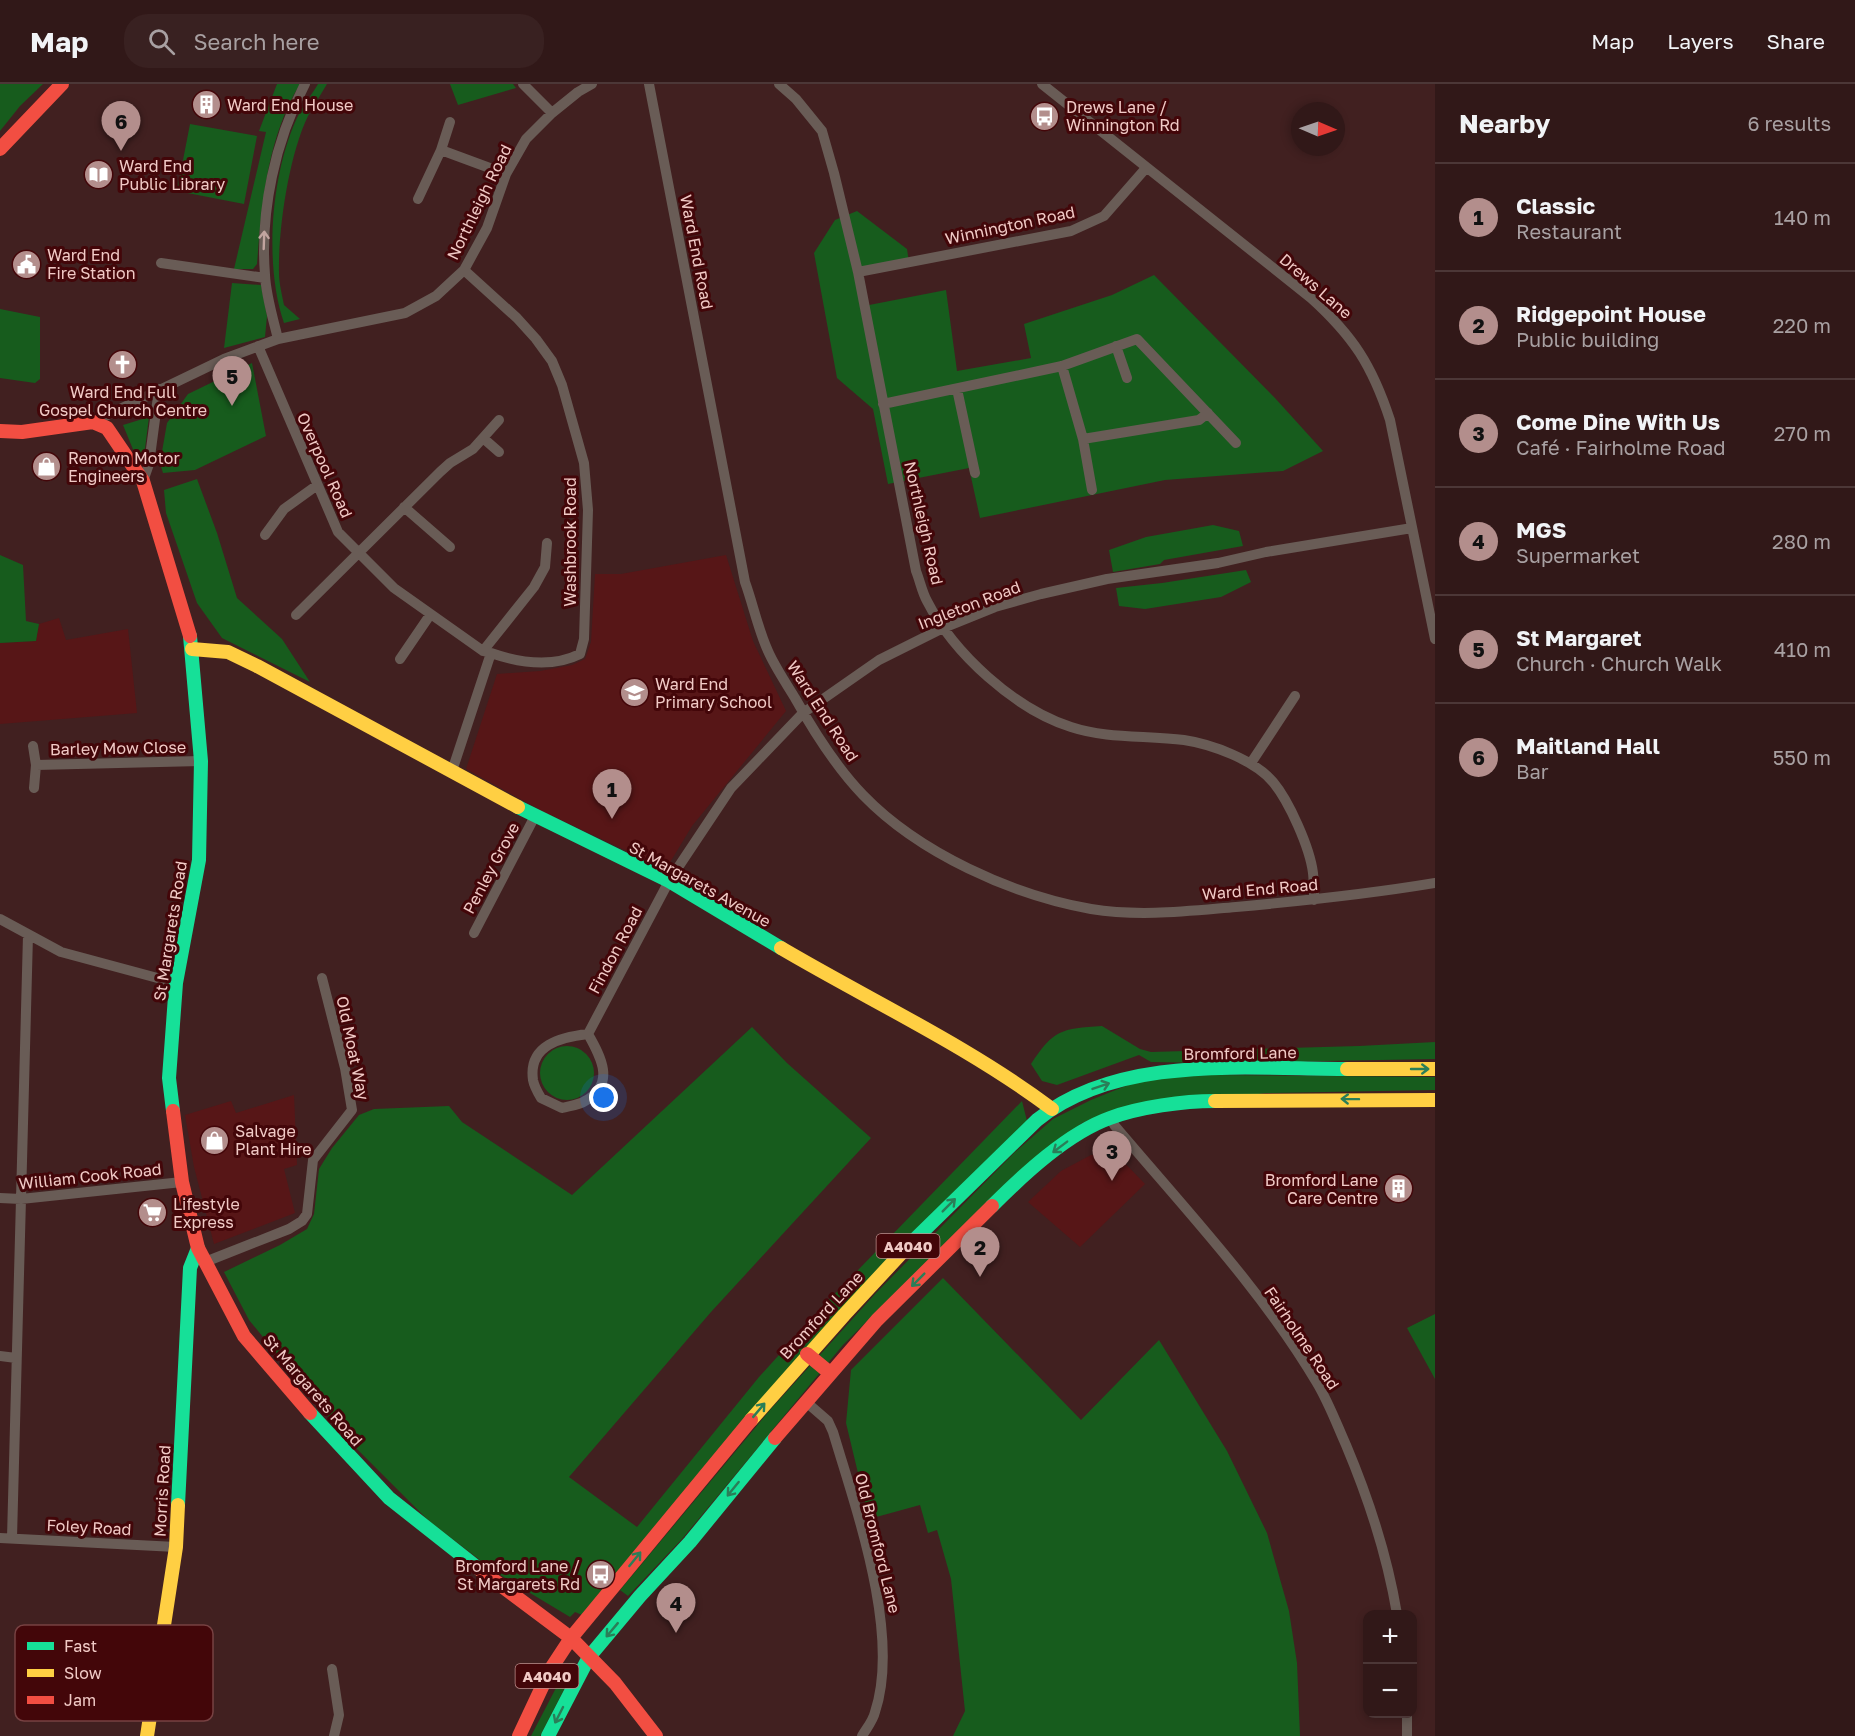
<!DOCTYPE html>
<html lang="en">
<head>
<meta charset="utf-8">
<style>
	:root { --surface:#311818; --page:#392121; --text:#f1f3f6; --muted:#a8a0a2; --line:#4c3737; --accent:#b38e8c }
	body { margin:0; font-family:"Golos Text",sans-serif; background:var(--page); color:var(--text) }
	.controls { position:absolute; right:18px; bottom:18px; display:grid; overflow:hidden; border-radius:12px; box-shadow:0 3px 9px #0003 }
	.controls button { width:54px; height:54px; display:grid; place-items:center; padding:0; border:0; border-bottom:2px solid var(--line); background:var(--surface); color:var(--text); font:30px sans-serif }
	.compass { position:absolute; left:1291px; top:18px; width:54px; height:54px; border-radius:50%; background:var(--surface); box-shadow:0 3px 9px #0003; rotate:92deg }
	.you { position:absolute; left:604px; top:1014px; width:21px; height:21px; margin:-15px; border:4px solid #fff; border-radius:50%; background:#1a73e8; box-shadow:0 0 0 9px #1a73e833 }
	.badge { display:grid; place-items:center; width:39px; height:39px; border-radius:50%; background:var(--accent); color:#111; font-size:20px; font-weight:700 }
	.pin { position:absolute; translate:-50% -50px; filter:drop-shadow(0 2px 3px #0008) }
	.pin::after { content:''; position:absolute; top:32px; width:21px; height:18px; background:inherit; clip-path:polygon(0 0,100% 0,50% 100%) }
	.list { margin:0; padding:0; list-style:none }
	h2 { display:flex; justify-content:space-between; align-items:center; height:78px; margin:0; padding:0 24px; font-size:26px }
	h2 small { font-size:20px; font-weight:400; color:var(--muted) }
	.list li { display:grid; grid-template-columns:39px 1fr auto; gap:18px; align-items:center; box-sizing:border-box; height:108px; padding:0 24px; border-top:2px solid var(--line) }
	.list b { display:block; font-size:22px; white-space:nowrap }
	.list p { margin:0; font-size:20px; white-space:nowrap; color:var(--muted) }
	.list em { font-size:20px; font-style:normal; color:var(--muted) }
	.icon { flex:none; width:33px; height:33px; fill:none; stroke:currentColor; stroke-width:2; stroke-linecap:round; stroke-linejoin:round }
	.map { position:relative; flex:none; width:1435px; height:1652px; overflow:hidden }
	header { display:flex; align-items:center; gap:36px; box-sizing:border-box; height:84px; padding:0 30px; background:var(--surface); border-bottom:2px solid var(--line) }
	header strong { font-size:28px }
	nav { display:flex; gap:33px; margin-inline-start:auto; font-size:21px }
	.search { width:420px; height:54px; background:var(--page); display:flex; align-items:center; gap:15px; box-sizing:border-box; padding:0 21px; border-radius:24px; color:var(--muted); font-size:22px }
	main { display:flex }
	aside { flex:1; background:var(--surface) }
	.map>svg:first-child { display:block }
	.built { fill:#571617 }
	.green { fill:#175c1d }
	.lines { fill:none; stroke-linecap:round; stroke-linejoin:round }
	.street { stroke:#695c56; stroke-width:10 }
	.fast { stroke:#16e098; stroke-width:14 }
	.slow { stroke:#ffcf43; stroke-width:14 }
	.jam { stroke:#f24e42; stroke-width:14 }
	.oneway { stroke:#c1a49f }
	.oneway2 { stroke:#2a7e58 }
	.labels { text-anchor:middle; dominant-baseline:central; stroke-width:6; stroke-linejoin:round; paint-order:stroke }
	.shield { fill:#430609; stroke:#bd8f8d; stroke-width:1.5 }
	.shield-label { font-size:15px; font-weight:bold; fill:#f1cac6 }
	.poi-label { font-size:16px; fill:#f1cac6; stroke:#430609; text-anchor:start }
	.street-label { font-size:16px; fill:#f1cac6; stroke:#430609 }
	.key { fill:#430609; stroke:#774142; stroke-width:1.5 }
	.key-label { font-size:16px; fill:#f1cac6 }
</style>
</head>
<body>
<header>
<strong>Map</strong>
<div class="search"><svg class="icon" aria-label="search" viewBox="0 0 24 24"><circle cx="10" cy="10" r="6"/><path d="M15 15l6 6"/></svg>Search here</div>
<nav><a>Map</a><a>Layers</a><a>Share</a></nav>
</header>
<main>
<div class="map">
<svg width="1435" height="1652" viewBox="0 0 1435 1652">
	<rect width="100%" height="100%" fill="#412020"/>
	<path class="built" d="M 726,471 L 753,557 L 786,627 L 692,742 L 666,785 L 544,728 L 466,685 L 497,590 L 540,587 L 572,581 L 585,575 L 591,558 L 595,490 L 621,490 Z
		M 59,534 L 66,556 L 128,545 L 137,629 L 0,640 L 0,559 L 36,557 L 39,540 Z
		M 294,1011 L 297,1081 L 284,1085 L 295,1129 L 214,1160 L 194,1083 L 185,1031 L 231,1017 L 236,1029 Z
		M 1115,1069 L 1145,1100 L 1080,1163 L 1028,1118 L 1061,1087 L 1091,1071 Z"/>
	<path class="green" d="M 0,0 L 43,0 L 20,22 L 0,47 Z
		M 277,0 L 300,0 C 267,54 262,119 257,180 L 253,185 L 234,185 L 266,48 L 259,47 Z
		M 318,0 L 327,0 C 321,10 314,21 308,32 C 289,71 278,145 279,189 C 279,200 282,210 284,221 L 300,235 L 284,239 C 264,181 271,92 296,36 C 302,23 311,12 318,0 Z
		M 450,0 L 513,0 L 516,4 L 458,21 Z
		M 190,40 L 257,52 L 244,120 L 177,107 Z
		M 857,127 L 907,165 L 909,178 L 858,189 L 864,222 L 946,206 L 957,287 L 1031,274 L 1024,240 L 1112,211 L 1154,191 L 1275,314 L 1323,367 L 1283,387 L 1165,396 L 980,434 L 969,384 L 888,400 L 873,325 L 837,294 L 814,169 L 835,136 Z
		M 232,199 L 261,201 L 267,232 L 265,253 L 224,264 Z
		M 0,225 L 40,233 L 40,295 L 35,299 L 0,294 Z
		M 252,279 L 266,352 L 195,386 L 163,389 L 160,379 L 167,339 L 188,310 Z
		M 149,333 L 143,380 L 139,380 L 123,341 Z
		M 197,395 L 217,449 L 237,514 L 282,555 L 310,598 L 222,554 L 197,519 L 166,429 L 164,406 Z
		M 1213,441 L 1239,447 L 1243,462 L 1164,476 L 1160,480 L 1113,488 L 1109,466 L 1146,453 Z
		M 0,471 L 23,481 L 26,537 L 39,540 L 36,557 L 0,559 Z
		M 1246,486 L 1251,498 L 1221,513 L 1145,525 L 1119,522 L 1116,504 L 1162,499 Z
		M 1102,942 L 1140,965 L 1151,968 L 1359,962 L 1435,958 L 1435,975 L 1211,979 L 1151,978 L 1139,971 L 1057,1001 L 1042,997 L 1031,980 C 1054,945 1061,945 1102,942 Z
		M 752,943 L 787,979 L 871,1054 L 711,1228 L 569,1393 L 637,1443 L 759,1293 L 827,1218 L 1022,1017 L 1027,1037 L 582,1531 L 575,1528 L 570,1533 L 497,1489 L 429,1437 L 344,1352 L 249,1236 L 224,1188 L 280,1161 L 307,1145 L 314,1130 L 319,1085 L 332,1064 L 359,1031 L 374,1025 L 449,1022 L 462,1038 L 572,1111 Z
		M540 989a27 27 0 1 1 54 0a27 27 0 1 1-54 0Z
		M 1212,991 L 1435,993 L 1435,1006 L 1266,1009 L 1108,1029 L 1082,1039 L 1012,1093 L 843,1261 L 682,1455 L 628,1512 L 620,1506 L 770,1326 L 875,1210 L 1015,1068 L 1053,1035 L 1091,1016 L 1128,1001 L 1158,994 Z
		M 943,1194 L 1081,1336 L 1159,1256 L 1227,1367 L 1267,1449 L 1289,1527 L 1297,1579 L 1300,1652 L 953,1652 L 965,1627 L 951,1495 L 937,1446 L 928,1449 L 920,1421 L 869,1435 L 846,1339 L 851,1286 Z
		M 1435,1230 L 1435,1295 L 1407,1244 Z
		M 569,1579 L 573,1579 L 575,1584 L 540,1652 L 531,1652 Z"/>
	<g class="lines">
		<path class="street" d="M 523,0 L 552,29
			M 649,0 L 745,498 C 753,520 758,545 768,567 C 775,583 786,599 795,614 C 814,648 836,683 863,711 C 919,769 1012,811 1091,825 C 1140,833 1188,827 1236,823 C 1303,817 1369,810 1435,799
			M 779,0 L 796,15 L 822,47 L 834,89 L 858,188 L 916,487 C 920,497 922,508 927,517 C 954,570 1015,625 1071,643 C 1107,655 1147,651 1184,656 C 1211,660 1255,676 1273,698 C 1289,717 1310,764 1313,789 C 1314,798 1314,807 1314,816
			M 1042,0 L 1311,214 C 1353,252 1372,281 1390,336 L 1435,555
			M 441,66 L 450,38
			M 418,115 L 441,66 L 506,90
			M 161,179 L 265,194
			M 464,186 L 517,234 L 536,255 L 552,277 L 562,301 L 584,379 L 588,426 L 584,555 L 580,570 C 552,584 520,579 491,569
			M 858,188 L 1071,147 L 1104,132 L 1146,84
			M 278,255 C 273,234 266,212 265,191 C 260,127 275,57 305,0
			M 258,262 L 338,448 L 394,504 L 483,567 L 491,569 L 452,687
			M 1116,262 L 1127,294
			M 1062,282 L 1083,355
			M 957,305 L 975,389
			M 883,320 L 1062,282 L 1137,255 L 1236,359
			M 93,338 L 224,275 L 278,255 L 405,229 L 436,212 L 464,186 L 487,144 L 506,90 L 526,55 L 552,29 L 578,8 L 592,0
			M 483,354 L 499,368
			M 143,397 L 149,380 L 159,305
			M 1092,406 L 1083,355 L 1199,336 L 1208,329
			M 404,423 L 450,463
			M 265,451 L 284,425 L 316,402
			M 296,531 L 440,388 L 450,379 L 473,365 L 499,336
			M 483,567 L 534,503 L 545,483 L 547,459
			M 400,575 L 430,531
			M 33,662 L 36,681 L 34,704
			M 1251,679 L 1295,612
			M 36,681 L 201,677
			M 0,835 L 61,868 L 176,899
			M 474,849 L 535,732
			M 588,950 C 561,953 528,961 533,996 C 534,1002 538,1009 541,1014 L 562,1024 C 569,1022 579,1021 585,1017 C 616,1000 601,973 588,950 L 669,797 L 731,704 L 803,629 L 879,576 L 943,544 L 995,523 L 1041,510 L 1107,495 L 1218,479 L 1266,468 L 1412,444
			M 1110,1034 L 1115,1042 C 1185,1125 1262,1206 1317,1299 C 1329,1319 1337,1341 1346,1361 C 1370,1418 1387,1470 1397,1530
			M 0,1114 L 21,1115 L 182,1098
			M 205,1178 L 289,1145 L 302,1137 L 307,1130 L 313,1076 L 352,1026 L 345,984 L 322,894
			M 0,1272 L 16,1274
			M 805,1317 L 828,1337 L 833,1348 C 856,1425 901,1550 875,1628 C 873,1637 866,1645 862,1652
			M 0,1454 L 176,1463
			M 12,1454 L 28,851
			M 332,1585 L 339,1631 L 334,1652
			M 1407,1652 L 1407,1630"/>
		<path class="fast" d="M 518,723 L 669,797 L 781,864
			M 173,1027 L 169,994 L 176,899 L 199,776 L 201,677 L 190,552
			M 992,1122 C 1024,1090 1068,1049 1110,1034 C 1139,1023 1184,1017 1215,1017
			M 908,1162 L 1037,1036 C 1119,970 1248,985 1347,985
			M 310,1329 L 389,1414 L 479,1485
			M 178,1421 L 190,1184 L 198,1164
			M 548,1652 L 589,1573 L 640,1512 L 690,1458 L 775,1354"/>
		<path class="slow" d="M 192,565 L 228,568 L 257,582 L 518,723
			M 781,864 C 871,917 968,962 1052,1025
			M 1347,985 L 1435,985
			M 1215,1017 L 1435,1016
			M 751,1336 L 844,1231 L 908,1162
			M 147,1652 L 176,1463 L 178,1421"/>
		<path class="jam" d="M 0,65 L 62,0
			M 0,347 L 22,348 L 93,338 L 107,344 L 143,397 L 190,552
			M 173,1027 L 182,1098 L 198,1164 L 244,1252 L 310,1329
			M 807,1270 L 830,1289
			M 775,1354 L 877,1236 L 992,1122
			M 479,1485 L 571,1554 L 615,1599 L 656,1652
			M 519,1652 L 550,1586 L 571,1554 L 751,1336"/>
	</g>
	<defs><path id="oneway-shaft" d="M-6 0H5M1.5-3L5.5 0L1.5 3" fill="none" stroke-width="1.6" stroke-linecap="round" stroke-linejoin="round" transform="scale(1.5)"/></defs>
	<use class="oneway" href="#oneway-shaft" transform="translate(264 156) rotate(-88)"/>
	<g class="oneway2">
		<use href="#oneway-shaft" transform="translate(1420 985)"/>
		<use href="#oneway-shaft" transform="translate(1101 1002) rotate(-19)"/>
		<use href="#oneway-shaft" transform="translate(1350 1015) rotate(-179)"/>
		<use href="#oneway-shaft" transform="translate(1060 1063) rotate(143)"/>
		<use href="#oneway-shaft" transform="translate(949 1121) rotate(-45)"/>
		<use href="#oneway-shaft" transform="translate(918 1196) rotate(135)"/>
		<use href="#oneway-shaft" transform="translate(759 1326) rotate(-50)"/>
		<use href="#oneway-shaft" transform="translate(733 1405) rotate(129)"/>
		<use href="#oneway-shaft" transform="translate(635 1475) rotate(-51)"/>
		<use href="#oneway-shaft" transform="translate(612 1546) rotate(130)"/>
		<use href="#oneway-shaft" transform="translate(559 1631) rotate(117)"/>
	</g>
	<defs>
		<symbol id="building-disc" viewBox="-11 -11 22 22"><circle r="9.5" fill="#b38e8c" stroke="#430609"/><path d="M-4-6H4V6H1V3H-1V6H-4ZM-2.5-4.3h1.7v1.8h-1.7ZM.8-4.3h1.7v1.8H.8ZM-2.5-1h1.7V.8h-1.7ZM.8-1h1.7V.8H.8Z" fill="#fff"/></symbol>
		<symbol id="bus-disc" viewBox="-11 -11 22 22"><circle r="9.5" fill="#b38e8c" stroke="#430609"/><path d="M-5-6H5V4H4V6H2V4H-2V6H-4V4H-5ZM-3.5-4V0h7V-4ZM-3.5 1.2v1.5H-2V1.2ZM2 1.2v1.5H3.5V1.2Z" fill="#fff"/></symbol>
		<symbol id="library-disc" viewBox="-11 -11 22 22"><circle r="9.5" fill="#b38e8c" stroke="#430609"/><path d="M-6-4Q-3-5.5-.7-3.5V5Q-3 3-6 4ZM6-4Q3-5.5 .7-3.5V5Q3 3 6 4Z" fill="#fff"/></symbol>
		<symbol id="civic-disc" viewBox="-11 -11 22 22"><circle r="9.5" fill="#b38e8c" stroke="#430609"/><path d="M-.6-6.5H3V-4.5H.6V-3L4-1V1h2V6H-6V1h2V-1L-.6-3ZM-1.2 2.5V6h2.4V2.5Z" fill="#fff"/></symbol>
		<symbol id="church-disc" viewBox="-11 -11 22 22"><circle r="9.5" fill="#b38e8c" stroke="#430609"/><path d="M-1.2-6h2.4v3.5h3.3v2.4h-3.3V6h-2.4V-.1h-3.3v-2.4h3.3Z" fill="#fff"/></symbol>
		<symbol id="shop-disc" viewBox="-11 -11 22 22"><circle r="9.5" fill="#b38e8c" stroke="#430609"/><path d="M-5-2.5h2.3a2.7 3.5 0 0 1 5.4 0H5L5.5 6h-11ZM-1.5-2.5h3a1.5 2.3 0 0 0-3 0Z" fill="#fff"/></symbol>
		<symbol id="school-disc" viewBox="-11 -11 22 22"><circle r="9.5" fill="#b38e8c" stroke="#430609"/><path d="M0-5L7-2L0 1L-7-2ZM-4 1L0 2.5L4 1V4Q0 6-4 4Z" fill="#fff"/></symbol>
		<symbol id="supermarket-disc" viewBox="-11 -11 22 22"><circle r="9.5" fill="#b38e8c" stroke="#430609"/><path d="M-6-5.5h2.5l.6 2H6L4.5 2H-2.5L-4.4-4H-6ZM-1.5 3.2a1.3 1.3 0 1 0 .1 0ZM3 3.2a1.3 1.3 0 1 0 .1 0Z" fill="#fff"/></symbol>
	</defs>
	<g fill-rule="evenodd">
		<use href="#building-disc" x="190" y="4" width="33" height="33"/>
		<use href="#bus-disc" x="1028" y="16" width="33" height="33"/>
		<use href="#library-disc" x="82" y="74" width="33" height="33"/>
		<use href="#civic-disc" x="10" y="164" width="33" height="33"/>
		<use href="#church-disc" x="106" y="264" width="33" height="33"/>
		<use href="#shop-disc" x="30" y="366" width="33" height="33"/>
		<use href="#school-disc" x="618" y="592" width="33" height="33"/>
		<use href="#shop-disc" x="198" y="1040" width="33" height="33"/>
		<use href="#building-disc" x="1382" y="1088" width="33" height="33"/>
		<use href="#supermarket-disc" x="136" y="1112" width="33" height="33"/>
		<use href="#bus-disc" x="584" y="1474" width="33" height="33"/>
	</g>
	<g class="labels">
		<g class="shield">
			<rect x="876.5" y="1150" width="63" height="24" rx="4.5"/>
			<rect x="515.5" y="1580" width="63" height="24" rx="4.5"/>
		</g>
		<g class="shield-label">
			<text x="908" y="1162">A4040</text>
			<text x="547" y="1592">A4040</text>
		</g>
		<g class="poi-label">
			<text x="227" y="21">Ward End House</text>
			<text x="1066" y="23">Drews Lane /<tspan x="1066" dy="18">Winnington Rd</tspan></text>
			<text x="119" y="82">Ward End<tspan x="119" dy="18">Public Library</tspan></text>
			<text x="47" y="171">Ward End<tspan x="47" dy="18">Fire Station</tspan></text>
			<text x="123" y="308" text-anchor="middle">Ward End Full<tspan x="123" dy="18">Gospel Church Centre</tspan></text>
			<text x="68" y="374">Renown Motor<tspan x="68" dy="18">Engineers</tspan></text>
			<text x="655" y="600">Ward End<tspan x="655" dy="18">Primary School</tspan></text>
			<text x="235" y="1047">Salvage<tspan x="235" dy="18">Plant Hire</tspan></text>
			<text x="1378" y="1096" text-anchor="end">Bromford Lane<tspan x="1378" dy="18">Care Centre</tspan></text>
			<text x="173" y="1120">Lifestyle<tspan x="173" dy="18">Express</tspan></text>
			<text x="580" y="1482" text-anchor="end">Bromford Lane /<tspan x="580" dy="18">St Margarets Rd</tspan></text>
		</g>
		<g class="street-label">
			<text transform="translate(479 118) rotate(-64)">Northleigh Road</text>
			<text transform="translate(1010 141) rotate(-12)">Winnington Road</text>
			<text transform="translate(697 168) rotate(79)">Ward End Road</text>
			<text transform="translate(1316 202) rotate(41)">Drews Lane</text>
			<text transform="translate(325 381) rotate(66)">Overpool Road</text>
			<text transform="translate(924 439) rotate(77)">Northleigh Road</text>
			<text transform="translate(570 458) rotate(-90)">Washbrook Road</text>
			<text transform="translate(969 521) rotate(-21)">Ingleton Road</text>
			<text transform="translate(823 627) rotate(57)">Ward End Road</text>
			<text transform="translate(118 664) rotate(-1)">Barley Mow Close</text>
			<text transform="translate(491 784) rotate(-62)">Penley Grove</text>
			<text transform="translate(700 800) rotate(29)">St Margarets Avenue</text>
			<text transform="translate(1260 805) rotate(-5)">Ward End Road</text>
			<text transform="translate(170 847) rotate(-81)">St Margarets Road</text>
			<text transform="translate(615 866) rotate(-62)">Findon Road</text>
			<text transform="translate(353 964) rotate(78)">Old Moat Way</text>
			<text transform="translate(1240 969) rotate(-1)">Bromford Lane</text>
			<text transform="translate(90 1092) rotate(-6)">William Cook Road</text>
			<text transform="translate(821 1231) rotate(-47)">Bromford Lane</text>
			<text transform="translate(1302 1254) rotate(56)">Fairholme Road</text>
			<text transform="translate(313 1306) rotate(49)">St Margarets Road</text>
			<text transform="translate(162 1407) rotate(-87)">Morris Road</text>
			<text transform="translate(89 1443) rotate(3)">Foley Road</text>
			<text transform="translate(878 1459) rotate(76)">Old Bromford Lane</text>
		</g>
	</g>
	<rect x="15" y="1541" width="198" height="96" rx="9" class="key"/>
	<rect x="27" y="1558" width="27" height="8" fill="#16e098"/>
	<rect x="27" y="1585" width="27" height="8" fill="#ffcf43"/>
	<rect x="27" y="1612" width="27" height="8" fill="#f24e42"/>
	<g class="key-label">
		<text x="64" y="1568">Fast</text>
		<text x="64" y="1595">Slow</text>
		<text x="64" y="1622">Jam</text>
	</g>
</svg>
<div class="controls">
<button>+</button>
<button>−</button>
</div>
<svg class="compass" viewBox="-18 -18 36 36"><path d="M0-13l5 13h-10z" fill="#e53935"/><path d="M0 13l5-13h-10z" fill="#a8a0a2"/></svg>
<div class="you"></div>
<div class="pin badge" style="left:612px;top:735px">1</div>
<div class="pin badge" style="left:980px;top:1193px">2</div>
<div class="pin badge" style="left:1112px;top:1097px">3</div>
<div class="pin badge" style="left:676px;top:1549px">4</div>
<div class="pin badge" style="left:232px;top:322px">5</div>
<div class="pin badge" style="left:121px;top:67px">6</div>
</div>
<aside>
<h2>Nearby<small>6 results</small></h2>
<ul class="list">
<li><span class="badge">1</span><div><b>Classic</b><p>Restaurant</p></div><em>140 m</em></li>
<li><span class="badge">2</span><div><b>Ridgepoint House</b><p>Public building</p></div><em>220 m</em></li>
<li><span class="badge">3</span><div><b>Come Dine With Us</b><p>Café · Fairholme Road</p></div><em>270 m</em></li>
<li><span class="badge">4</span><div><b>MGS</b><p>Supermarket</p></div><em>280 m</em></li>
<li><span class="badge">5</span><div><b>St Margaret</b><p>Church · Church Walk</p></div><em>410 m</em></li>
<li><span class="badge">6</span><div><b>Maitland Hall</b><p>Bar</p></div><em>550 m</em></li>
</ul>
</aside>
</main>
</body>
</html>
